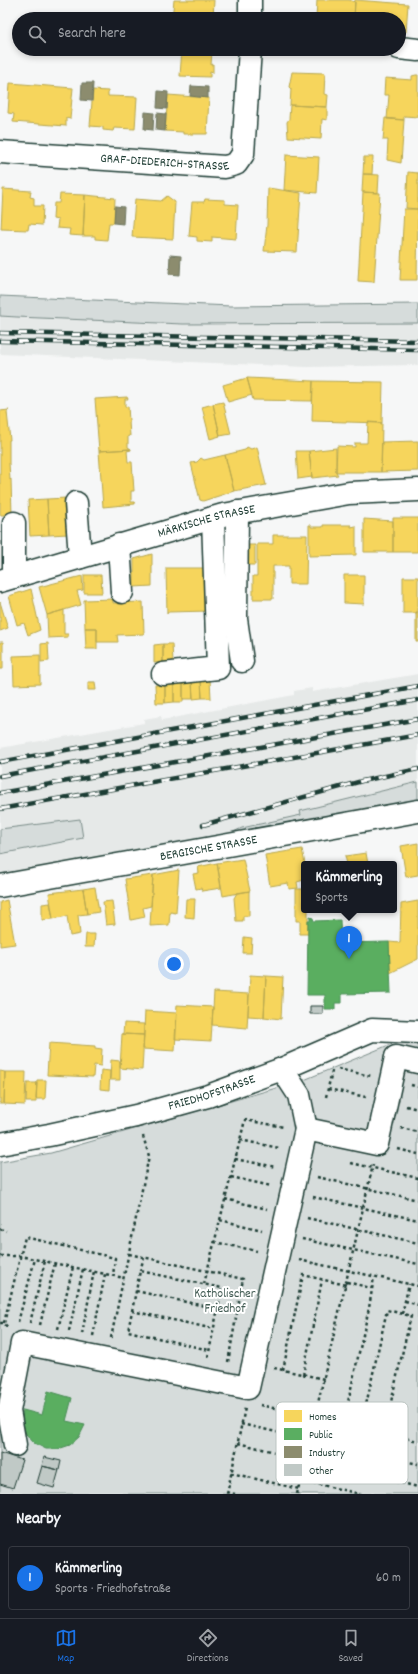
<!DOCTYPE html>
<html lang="en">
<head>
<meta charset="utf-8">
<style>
	:root { --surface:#171b24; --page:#242831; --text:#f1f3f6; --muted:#9ea1a6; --line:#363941; --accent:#1a73e8 }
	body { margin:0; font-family:Dekko,sans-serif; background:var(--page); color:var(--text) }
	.you { position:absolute; left:174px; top:964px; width:14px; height:14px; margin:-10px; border:3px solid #fff; border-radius:50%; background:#1a73e8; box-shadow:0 0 0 6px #1a73e833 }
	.badge { display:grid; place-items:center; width:26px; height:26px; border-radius:50%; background:var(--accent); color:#fff; font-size:13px; font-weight:700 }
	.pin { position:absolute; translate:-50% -33px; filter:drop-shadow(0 1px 2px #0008) }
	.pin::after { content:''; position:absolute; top:21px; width:14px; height:12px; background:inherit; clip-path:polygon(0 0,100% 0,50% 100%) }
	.popup { position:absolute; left:301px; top:861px; width:96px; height:52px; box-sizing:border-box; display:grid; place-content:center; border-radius:4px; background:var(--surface); filter:drop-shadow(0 1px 3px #0005); font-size:13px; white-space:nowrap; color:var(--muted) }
	.popup b { font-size:15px; color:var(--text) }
	.popup::after { content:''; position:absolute; left:50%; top:100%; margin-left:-8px; border:8px solid transparent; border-top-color:var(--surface) }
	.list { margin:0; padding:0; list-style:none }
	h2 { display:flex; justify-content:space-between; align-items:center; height:52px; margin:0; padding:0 16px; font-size:17px }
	h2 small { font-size:13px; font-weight:400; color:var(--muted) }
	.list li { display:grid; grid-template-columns:26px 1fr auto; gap:12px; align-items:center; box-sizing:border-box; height:64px; margin:0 8px 8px; padding:0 8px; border:1px solid var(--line); border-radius:4px }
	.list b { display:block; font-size:15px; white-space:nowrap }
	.list p { margin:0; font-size:13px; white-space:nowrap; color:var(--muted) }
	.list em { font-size:13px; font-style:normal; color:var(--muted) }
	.icon { flex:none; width:22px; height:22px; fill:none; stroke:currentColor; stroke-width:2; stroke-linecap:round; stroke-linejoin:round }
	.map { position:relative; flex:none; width:418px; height:1494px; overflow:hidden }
	.search { position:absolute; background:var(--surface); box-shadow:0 2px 6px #0003; left:12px; right:12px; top:12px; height:44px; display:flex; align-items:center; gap:10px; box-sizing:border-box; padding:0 14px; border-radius:22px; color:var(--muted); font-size:15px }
	.sheet { height:124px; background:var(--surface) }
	nav { display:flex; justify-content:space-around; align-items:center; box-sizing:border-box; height:56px; border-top:1px solid var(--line); background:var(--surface); font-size:11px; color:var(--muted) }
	nav a { display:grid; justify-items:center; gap:2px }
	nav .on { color:var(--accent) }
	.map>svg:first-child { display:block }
	.built { fill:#e6e9e8 }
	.green { fill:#d6dcdb; stroke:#7a8c88 }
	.homes { fill:#f6d55c; stroke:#b6a750 }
	.public { fill:#5aae61; stroke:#488c54 }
	.industry { fill:#8c8c6e; stroke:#6b745d }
	.building { fill:#c0c9c6; stroke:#1f3d34 }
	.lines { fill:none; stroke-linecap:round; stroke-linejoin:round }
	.minor-casing { stroke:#1f3d34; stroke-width:25 }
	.path { stroke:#1f3d34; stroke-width:2.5; stroke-dasharray:3 3; stroke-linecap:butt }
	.minor { stroke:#fff; stroke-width:22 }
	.rail-casing { stroke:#1f3d34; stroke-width:4.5 }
	.rail { stroke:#fff; stroke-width:3; stroke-dasharray:9; stroke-linecap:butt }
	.labels { text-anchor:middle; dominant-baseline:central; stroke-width:4; stroke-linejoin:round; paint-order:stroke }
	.street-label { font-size:13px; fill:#1f3d34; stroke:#fff }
	.park-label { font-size:13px; fill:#445d55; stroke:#fff }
	.key { fill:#fff; stroke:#bcc5c2; stroke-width:1 }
	.key-label { font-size:11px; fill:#1f3d34 }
</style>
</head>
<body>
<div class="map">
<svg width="418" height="1494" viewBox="0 0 418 1494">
	<rect width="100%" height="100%" fill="#f6f7f7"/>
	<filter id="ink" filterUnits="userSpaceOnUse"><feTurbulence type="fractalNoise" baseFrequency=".025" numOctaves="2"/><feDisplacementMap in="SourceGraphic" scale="8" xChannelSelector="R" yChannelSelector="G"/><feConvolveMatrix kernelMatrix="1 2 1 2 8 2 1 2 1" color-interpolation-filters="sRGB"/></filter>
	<g filter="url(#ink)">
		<path class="built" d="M 0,316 L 183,324 L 418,323 L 418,365 L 306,367 L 0,354 Z
			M 418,674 L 418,782 L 300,811 L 302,815 L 242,828 L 222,837 L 0,876 L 0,747 L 0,748 L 144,723 L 144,719 L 161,716 L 162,720 L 294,695 L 294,691 L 312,688 L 312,692 Z"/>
		<path class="green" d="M 0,296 L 231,306 L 418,304 L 418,323 L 183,324 L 17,317 L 0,316 Z
			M 418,782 L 418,803 L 222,837 L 242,828 L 301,815 L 300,811 Z
			M 80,819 L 83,838 L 0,854 L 0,829 Z
			M 396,1042 L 418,1043 L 418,1494 L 0,1494 L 0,1162 L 51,1153 L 304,1080 Z"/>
		<path class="homes" d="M 174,0 L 214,0 L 213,19 L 172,19 Z
			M 317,0 L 349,0 L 355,2 L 354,19 L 316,19 Z
			M 355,0 L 408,4 L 406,32 L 399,32 L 399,19 L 354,19 Z
			M 182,49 L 212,51 L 211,65 L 213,64 L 213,73 L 210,72 L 210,77 L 180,76 Z
			M 292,72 L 325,73 L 324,94 L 328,95 L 327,107 L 290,105 L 291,89 L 289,87 Z
			M 416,75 L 418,75 L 418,117 L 404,116 L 404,120 L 387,119 L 389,95 L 384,95 L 385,78 L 412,80 L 412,76 Z
			M 10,83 L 73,88 L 70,119 L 66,118 L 66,126 L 13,122 L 14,114 L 8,113 Z
			M 93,90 L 108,91 L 108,96 L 137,97 L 135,129 L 114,128 L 113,131 L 103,130 L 103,127 L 90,126 Z
			M 168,95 L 209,98 L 207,134 L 183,134 L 183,132 L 165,131 Z
			M 290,105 L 327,107 L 327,120 L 322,119 L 321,139 L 288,137 L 287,122 L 289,119 Z
			M 385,118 L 404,120 L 401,163 L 387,160 L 388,140 L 383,140 Z
			M 286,155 L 319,157 L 317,193 L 284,190 Z
			M 364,157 L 373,157 L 372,174 L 363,174 Z
			M 408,172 L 418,173 L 418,209 L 406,208 Z
			M 363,174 L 379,175 L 378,193 L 362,192 Z
			M 268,188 L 301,193 L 297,252 L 264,251 L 267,225 Z
			M 3,189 L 31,191 L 30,197 L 34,198 L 34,206 L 43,206 L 42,225 L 29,224 L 28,230 L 1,229 Z
			M 363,192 L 380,193 L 374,282 L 358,281 Z
			M 60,194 L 85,195 L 83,236 L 69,235 L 70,229 L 57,228 L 58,220 L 53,219 L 54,203 L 59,203 Z
			M 85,195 L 115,198 L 114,223 L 109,223 L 107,240 L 95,239 L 95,236 L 83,236 Z
			M 167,196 L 175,202 L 173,239 L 132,237 L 135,199 L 161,201 Z
			M 205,199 L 225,200 L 225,204 L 238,205 L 236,239 L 212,237 L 212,242 L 197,241 L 197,237 L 189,236 L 192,202 L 204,202 Z
			M 404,209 L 418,209 L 417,280 L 400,280 Z
			M 247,378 L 252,395 L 228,402 L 223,385 Z
			M 247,378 L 313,381 L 312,401 L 253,400 Z
			M 313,381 L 383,382 L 382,423 L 312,421 Z
			M 127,397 L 128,399 L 125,399 L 125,407 L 128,406 L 130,436 L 128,436 L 128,447 L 131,449 L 99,451 L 95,399 Z
			M 223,402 L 231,434 L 220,436 L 213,404 Z
			M 213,404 L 220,436 L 210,439 L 202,407 Z
			M 9,410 L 7,412 L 10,440 L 9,440 L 9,463 L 10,480 L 11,479 L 12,515 L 0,515 L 0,411 Z
			M 368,422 L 382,423 L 381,472 L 336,472 L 337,446 L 355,447 L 355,443 L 367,443 Z
			M 418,441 L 418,471 L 381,472 L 382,442 Z
			M 247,447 L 251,449 L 257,447 L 266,485 L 234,491 L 225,455 L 245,450 Z
			M 336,448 L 336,472 L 338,475 L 312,478 L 309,451 Z
			M 131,449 L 131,450 L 127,451 L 128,462 L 132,462 L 134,491 L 131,491 L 131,502 L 135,502 L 135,504 L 103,507 L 99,451 Z
			M 296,451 L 309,451 L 312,477 L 298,479 Z
			M 225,455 L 234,491 L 203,501 L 200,500 L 191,463 L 197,462 L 201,458 L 204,460 Z
			M 66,498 L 68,534 L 49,535 L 47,499 Z
			M 47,499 L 49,535 L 30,536 L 28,500 Z
			M 393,518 L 418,518 L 418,552 L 393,552 Z
			M 364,519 L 393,521 L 393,552 L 364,552 Z
			M 309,525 L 311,525 L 311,527 L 323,527 L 323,525 L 351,525 L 351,527 L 356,526 L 356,555 L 309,556 Z
			M 273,535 L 307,535 L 306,584 L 289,584 L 289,566 L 273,566 L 273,599 L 253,599 L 253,576 L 257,576 L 257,544 L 273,544 Z
			M 246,545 L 255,545 L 255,565 L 245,565 Z
			M 152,554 L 152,586 L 134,587 L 134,559 Z
			M 166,568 L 209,568 L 210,611 L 168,612 L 167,614 Z
			M 84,575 L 101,575 L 102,593 L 84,593 Z
			M 344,575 L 364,575 L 364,604 L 344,603 Z
			M 82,576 L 83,590 L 77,591 L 81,605 L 47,615 L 39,587 Z
			M 403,577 L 418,577 L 418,612 L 416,613 L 403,613 Z
			M 31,589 L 40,630 L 28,635 L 24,623 L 17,625 L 9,596 Z
			M 113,599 L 113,603 L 143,602 L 144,634 L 117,635 L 118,642 L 97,642 L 97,628 L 85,628 L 84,600 Z
			M 0,602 L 8,628 L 0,631 Z
			M 64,610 L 64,634 L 68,634 L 68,637 L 48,638 L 47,615 Z
			M 416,612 L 418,612 L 418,642 L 416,642 Z
			M 85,628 L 97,628 L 97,649 L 86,649 Z
			M 0,642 L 3,642 L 3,669 L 0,669 Z
			M 48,643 L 49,661 L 41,662 L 41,644 Z
			M 163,644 L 172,644 L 173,662 L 163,662 Z
			M 163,644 L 163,662 L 154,663 L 154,645 Z
			M 40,655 L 40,684 L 14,685 L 13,656 Z
			M 201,680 L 210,680 L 211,698 L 202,698 Z
			M 201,680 L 202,698 L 193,699 L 192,681 Z
			M 183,681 L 192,681 L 193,699 L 183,699 Z
			M 88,682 L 95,682 L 96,690 L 88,690 Z
			M 174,684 L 174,702 L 165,703 L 165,685 Z
			M 174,684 L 183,684 L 183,702 L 174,702 Z
			M 155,685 L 165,685 L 165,703 L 156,703 Z
			M 418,843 L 418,875 L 406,877 L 401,846 Z
			M 302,849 L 305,864 L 304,880 L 297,882 L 298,888 L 289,889 L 288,883 L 270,886 L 265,855 Z
			M 366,853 L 368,864 L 347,864 L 345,856 Z
			M 243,859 L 250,891 L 223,896 L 217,863 Z
			M 217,863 L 221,888 L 202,891 L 201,888 L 196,889 L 193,874 L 199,873 L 198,867 Z
			M 179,870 L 176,913 L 170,912 L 169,925 L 150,926 L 153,875 Z
			M 153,875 L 151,906 L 143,908 L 145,917 L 131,920 L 125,879 Z
			M 95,887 L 99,912 L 87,914 L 83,889 Z
			M 83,889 L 87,914 L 78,915 L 80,934 L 70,936 L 67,916 L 53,919 L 49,893 Z
			M 296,889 L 304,889 L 304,910 L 308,910 L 308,934 L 300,934 L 300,921 L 296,921 Z
			M 249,891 L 249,916 L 243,916 L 243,921 L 236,921 L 234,898 L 237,893 Z
			M 186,899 L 195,899 L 194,918 L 185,917 Z
			M 7,900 L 15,944 L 0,946 L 0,902 Z
			M 112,901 L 115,924 L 106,925 L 103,902 Z
			M 418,901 L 418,959 L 390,973 L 389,942 L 400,943 L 401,904 Z
			M 50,903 L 53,919 L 42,920 L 42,904 Z
			M 86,934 L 95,934 L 94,947 L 85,947 Z
			M 244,937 L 252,938 L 251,953 L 243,953 Z
			M 250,975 L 266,976 L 264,1017 L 248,1016 Z
			M 266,976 L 283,977 L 281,1019 L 264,1017 Z
			M 214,992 L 249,994 L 247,1028 L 212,1025 Z
			M 177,1005 L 213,1007 L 211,1041 L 175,1039 Z
			M 145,1011 L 177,1013 L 175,1051 L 143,1049 Z
			M 124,1023 L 144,1024 L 144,1035 L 123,1034 Z
			M 122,1034 L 144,1035 L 142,1070 L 120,1068 Z
			M 49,1043 L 95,1046 L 95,1048 L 102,1049 L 101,1066 L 94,1065 L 93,1077 L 47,1075 Z
			M 111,1060 L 120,1061 L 120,1080 L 110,1080 Z
			M 101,1070 L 110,1071 L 109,1090 L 100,1089 Z
			M 0,1071 L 5,1072 L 4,1104 L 0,1104 Z
			M 5,1072 L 26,1072 L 25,1105 L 4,1104 Z
			M 37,1080 L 46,1080 L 45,1099 L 36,1099 Z
			M 27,1083 L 37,1083 L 36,1102 L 26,1102 Z"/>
		<path class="public" d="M 310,917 L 313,918 L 314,921 L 340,920 L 341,943 L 389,942 L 391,993 L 342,994 L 342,1003 L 335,1003 L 335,1009 L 325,1009 L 325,995 L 307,995 L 308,921 L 310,921 Z
			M 48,1391 L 72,1398 L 66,1421 L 85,1425 L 79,1437 L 70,1445 L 58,1449 L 46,1449 L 34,1443 L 26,1434 L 22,1422 L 23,1410 L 42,1415 Z"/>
		<path class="industry" d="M 82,83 L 93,83 L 92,101 L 81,100 Z
			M 191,86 L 208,87 L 208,98 L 190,96 Z
			M 158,91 L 168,92 L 167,109 L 157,108 Z
			M 145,112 L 154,113 L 153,130 L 144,129 Z
			M 157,113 L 166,114 L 165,131 L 156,130 Z
			M 115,206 L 124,207 L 123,224 L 114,223 Z
			M 170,255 L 181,256 L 180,275 L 169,274 Z"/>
		<path class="building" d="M 310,1006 L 323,1006 L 323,1014 L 310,1014 Z
			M 0,1453 L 22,1460 L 13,1488 L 0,1484 Z
			M 44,1457 L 61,1461 L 59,1470 L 42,1466 Z
			M 42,1466 L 59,1470 L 54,1488 L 37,1483 Z"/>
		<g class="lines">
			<defs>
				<g id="minor">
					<path d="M 250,0 L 250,19"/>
					<path d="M 399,48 L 418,50"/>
					<path id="s1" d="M 0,152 L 225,167 L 236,164 L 243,154 L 250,49"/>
					<path d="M 76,503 L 80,557"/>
					<path d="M 237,512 L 236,619 L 242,661"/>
					<path d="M 14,523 L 14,577"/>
					<path d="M 119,545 L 122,592"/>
					<path id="s2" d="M 0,581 L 223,515 L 349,493 L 418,490"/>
					<path d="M 163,674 L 218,668 L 213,518"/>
					<path id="s3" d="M 0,886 L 418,811"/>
					<path d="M 306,1129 L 377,1144 L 396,1057 L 418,1062"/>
					<path id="s4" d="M 0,1144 L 49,1135 L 136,1116 L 208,1096 L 282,1069 L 372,1030 L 418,1032"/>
					<path d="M 15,1445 L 9,1411 L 22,1343 L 248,1388 L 306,1129 L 299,1095 L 282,1069"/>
				</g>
			</defs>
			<use href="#minor" class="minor-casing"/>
			<path class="path" d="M 338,1069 L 371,1076
				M 411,1085 L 418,1087
				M 328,1089 L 366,1097
				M 326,1097 L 332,1071
				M 406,1106 L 418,1109
				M 401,1128 L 418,1132
				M 240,1140 L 279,1148
				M 398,1149 L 418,1154
				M 235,1159 L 276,1167
				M 351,1163 L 418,1178
				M 231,1177 L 271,1186
				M 317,1177 L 418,1200
				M 313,1197 L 418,1220
				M 225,1199 L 267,1209
				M 307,1218 L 418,1243
				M 220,1220 L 262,1230
				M 0,1229 L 6,1231
				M 302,1239 L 418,1264
				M 214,1242 L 257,1251
				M 129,1254 L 243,1279 L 228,1362
				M 0,1256 L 20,1256 L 124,1278
				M 299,1260 L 418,1286
				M 140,1271 L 144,1257
				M 347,1282 L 371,1288
				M 204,1284 L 245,1120 L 284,1127
				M 136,1291 L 218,1309
				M 405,1301 L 418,1305
				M 132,1311 L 214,1329
				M 402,1314 L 409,1284
				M 18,1322 L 35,1259
				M 0,1323 L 4,1323 L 8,1328
				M 4,1323 L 25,1237 L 115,1258 L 113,1276
				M 30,1323 L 45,1261
				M 40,1325 L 55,1263
				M 58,1329 L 73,1267
				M 69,1331 L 83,1269
				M 82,1334 L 94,1271
				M 93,1336 L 105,1274
				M 111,1338 L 149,1156 L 143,1136
				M 208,1357 L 222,1288 L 140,1271 L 128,1331 L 209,1350
				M 274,1368 L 324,1379
				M 283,1370 L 303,1275 L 346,1285
				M 303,1375 L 322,1280
				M 260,1405 L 418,1441
				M 347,1410 L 387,1419 L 411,1316 L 387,1310 L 364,1414
				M 241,1424 L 418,1464
				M 343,1424 L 369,1308 L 374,1277
				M 238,1443 L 418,1487
				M 231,1473 L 299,1489
				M 301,1480 L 360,1494
				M 227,1492 L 235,1494
				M 227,1494 L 245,1408
				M 297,1494 L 373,1165"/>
			<use href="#minor" class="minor"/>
			<defs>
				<path id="rail" d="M 0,333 L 418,341
					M 0,341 L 418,350
					M 0,762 L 418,686
					M 0,776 L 418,700
					M 0,793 L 418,719
					M 0,809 L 418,735
					M 203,825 L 362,781 L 418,769"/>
			</defs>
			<use href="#rail" class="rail-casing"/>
			<use href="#rail" class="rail"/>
		</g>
	</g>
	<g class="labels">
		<g class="street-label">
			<text stroke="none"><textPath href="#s1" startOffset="165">GRAF-DIEDERICH-STRASSE</textPath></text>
			<text stroke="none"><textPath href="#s2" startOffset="215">MÄRKISCHE STRASSE</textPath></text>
			<text stroke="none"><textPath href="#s3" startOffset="212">BERGISCHE STRASSE</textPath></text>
			<text stroke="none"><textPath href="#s4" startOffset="218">FRIEDHOFSTRASSE</textPath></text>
		</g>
		<g class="park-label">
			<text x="225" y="1294">Katholischer<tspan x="225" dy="15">Friedhof</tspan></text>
		</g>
	</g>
	<rect x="276" y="1402" width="132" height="82" rx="6" class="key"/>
	<rect x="284" y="1410" width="18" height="12" fill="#f6d55c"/>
	<rect x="284" y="1428" width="18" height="12" fill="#5aae61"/>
	<rect x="284" y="1446" width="18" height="12" fill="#8c8c6e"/>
	<rect x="284" y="1464" width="18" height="12" fill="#c0c9c6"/>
	<g class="key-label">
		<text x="309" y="1420">Homes</text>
		<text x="309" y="1438">Public</text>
		<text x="309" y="1456">Industry</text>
		<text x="309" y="1474">Other</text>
	</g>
</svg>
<div class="you"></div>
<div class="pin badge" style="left:349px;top:959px">1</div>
<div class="popup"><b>Kämmerling</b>Sports</div>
<div class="search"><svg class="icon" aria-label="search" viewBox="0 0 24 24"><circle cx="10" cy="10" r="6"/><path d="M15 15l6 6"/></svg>Search here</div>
</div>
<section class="sheet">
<h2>Nearby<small></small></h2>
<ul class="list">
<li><span class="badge">1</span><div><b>Kämmerling</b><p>Sports · Friedhofstraße</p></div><em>60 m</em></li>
</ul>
</section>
<nav>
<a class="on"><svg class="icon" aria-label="map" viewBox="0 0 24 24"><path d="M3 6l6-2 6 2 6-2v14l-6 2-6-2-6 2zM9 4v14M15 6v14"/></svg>Map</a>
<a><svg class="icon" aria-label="directions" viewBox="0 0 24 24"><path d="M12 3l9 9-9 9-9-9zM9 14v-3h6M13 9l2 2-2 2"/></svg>Directions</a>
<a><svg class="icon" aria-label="saved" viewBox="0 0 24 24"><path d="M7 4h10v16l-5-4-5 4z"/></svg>Saved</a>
</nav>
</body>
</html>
